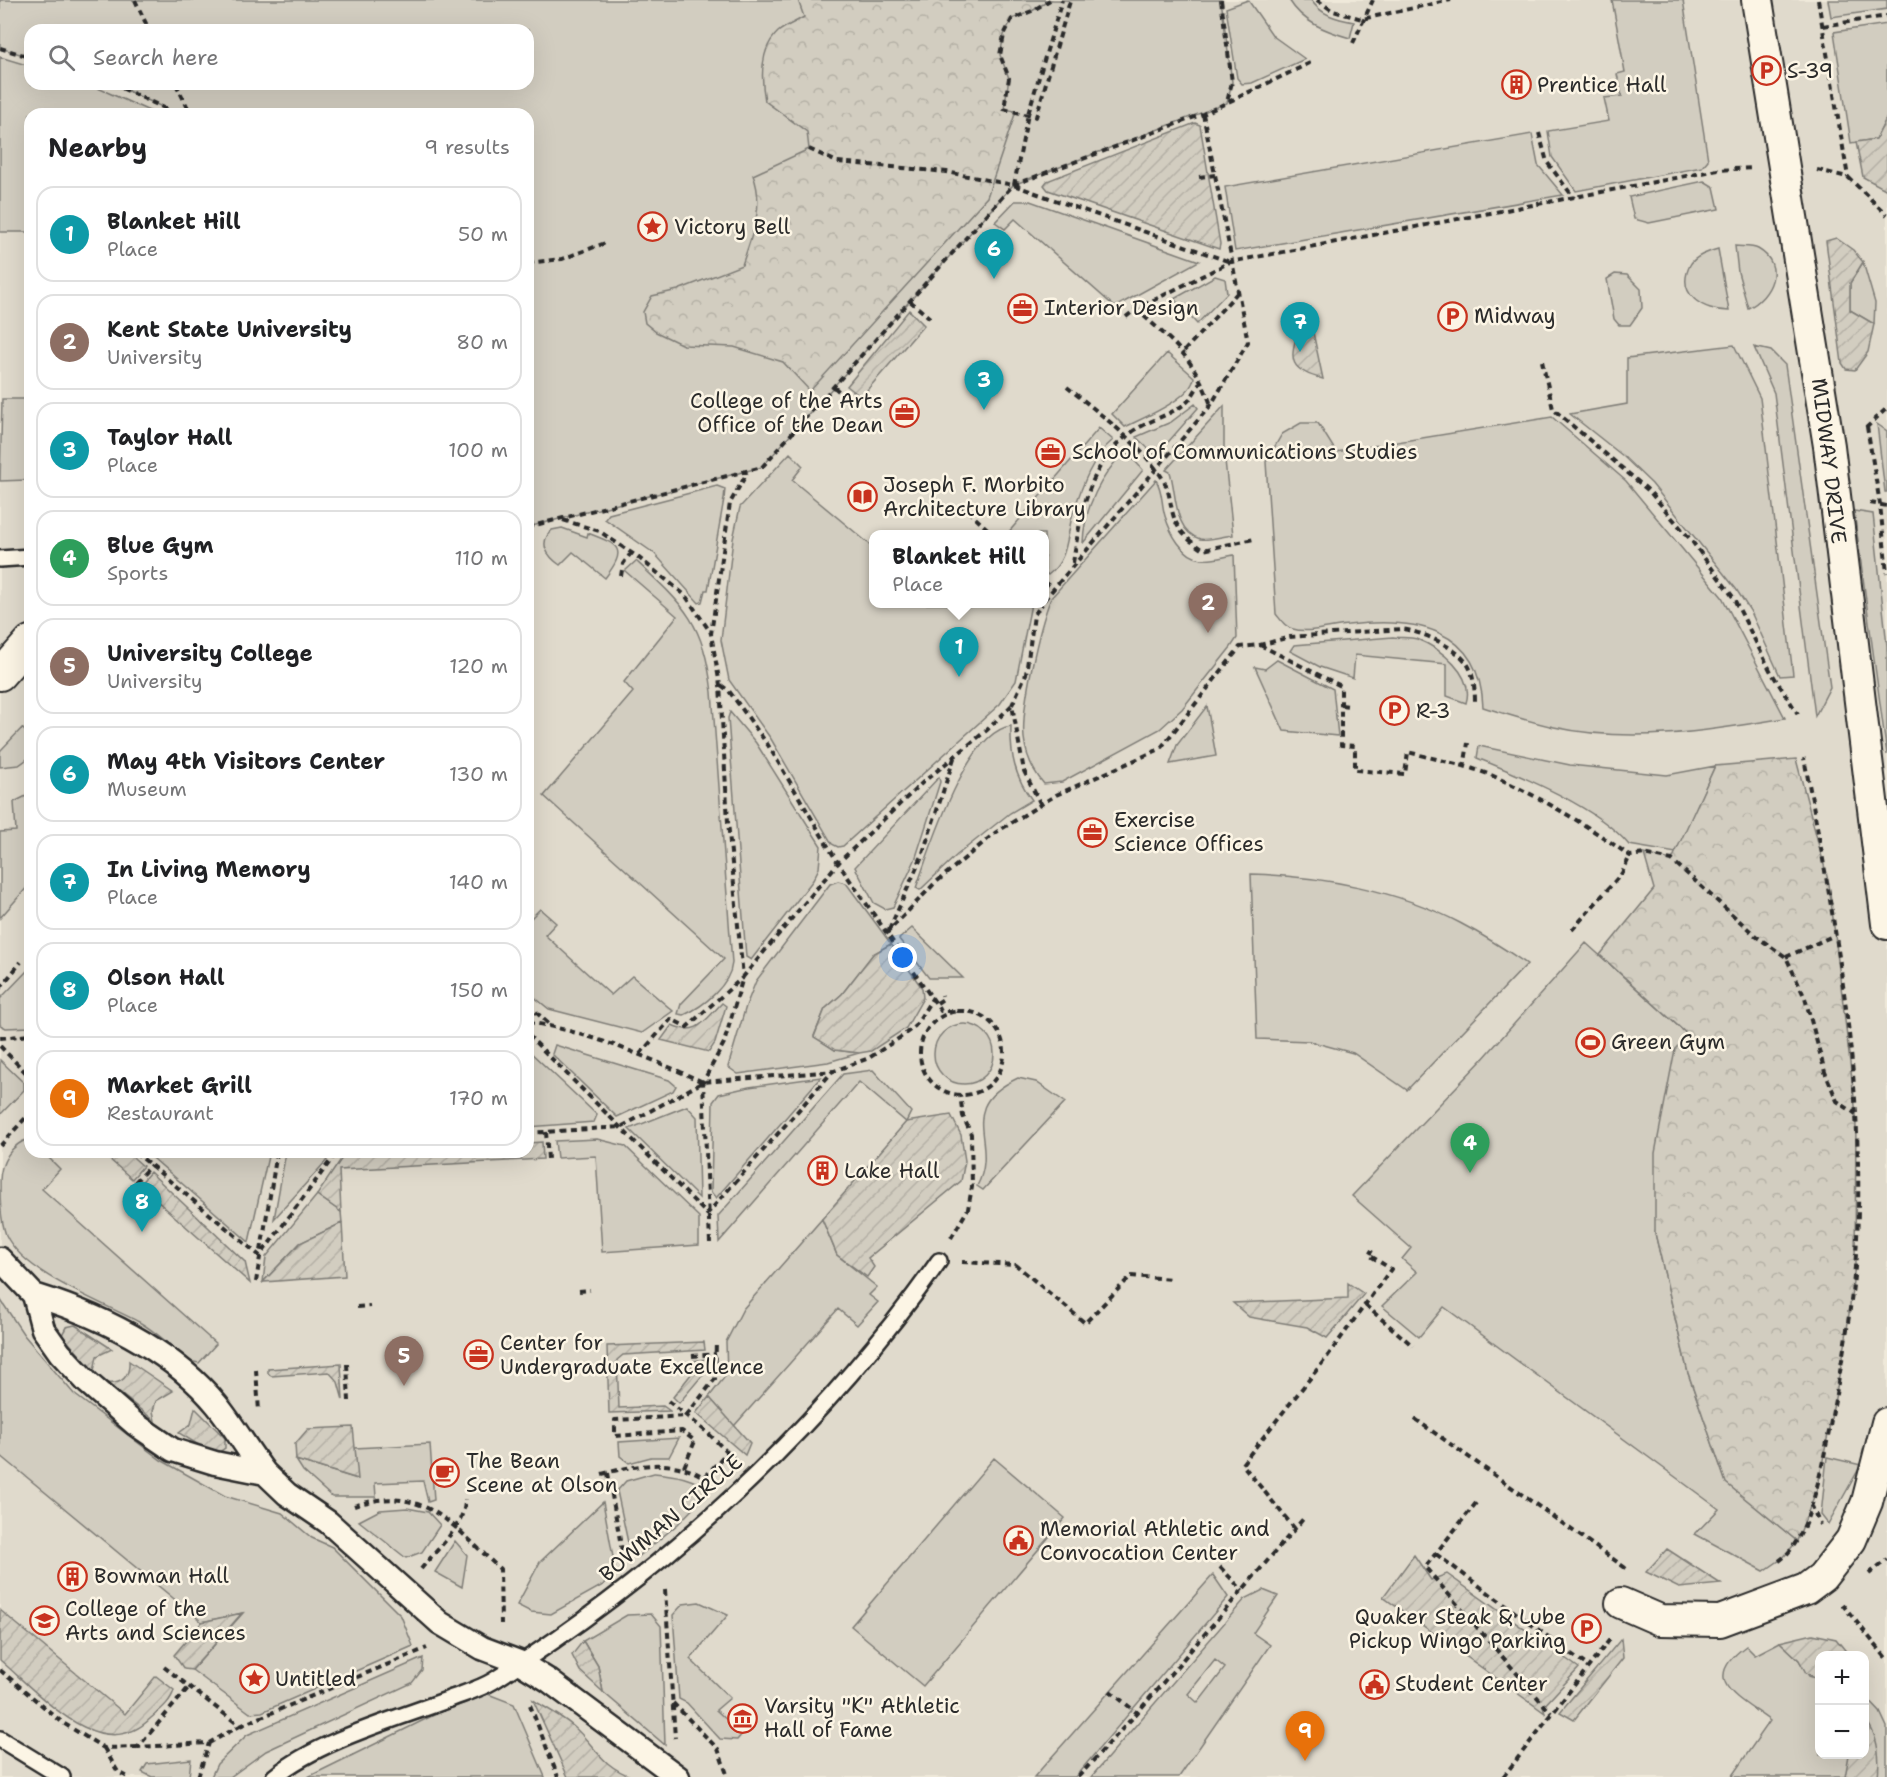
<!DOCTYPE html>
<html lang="en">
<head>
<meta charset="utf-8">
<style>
	:root { --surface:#fff; --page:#f2f2f2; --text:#202124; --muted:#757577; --line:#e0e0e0; --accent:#c8321e }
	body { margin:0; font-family:"Shantell Sans",sans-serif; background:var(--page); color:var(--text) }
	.controls { position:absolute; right:18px; bottom:18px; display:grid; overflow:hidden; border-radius:12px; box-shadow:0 6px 24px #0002 }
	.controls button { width:54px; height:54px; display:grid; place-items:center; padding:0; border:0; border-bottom:2px solid var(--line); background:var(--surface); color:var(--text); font:30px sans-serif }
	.you { position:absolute; left:903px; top:958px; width:21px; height:21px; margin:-15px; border:4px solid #fff; border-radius:50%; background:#1a73e8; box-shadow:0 0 0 9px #1a73e833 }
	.badge { display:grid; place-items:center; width:39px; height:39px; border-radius:50%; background:var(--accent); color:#fff; font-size:20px; font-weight:700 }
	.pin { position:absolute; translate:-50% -50px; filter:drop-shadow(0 2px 3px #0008) }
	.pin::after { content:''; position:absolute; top:32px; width:21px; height:18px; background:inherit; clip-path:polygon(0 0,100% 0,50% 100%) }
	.popup { position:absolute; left:869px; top:530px; width:180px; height:78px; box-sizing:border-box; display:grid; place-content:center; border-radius:12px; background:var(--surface); filter:drop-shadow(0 2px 4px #0005); font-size:20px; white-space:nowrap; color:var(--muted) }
	.popup b { font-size:22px; color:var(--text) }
	.popup::after { content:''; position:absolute; left:50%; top:100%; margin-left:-12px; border:12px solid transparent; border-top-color:var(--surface) }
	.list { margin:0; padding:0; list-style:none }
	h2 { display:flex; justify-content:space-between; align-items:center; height:78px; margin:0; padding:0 24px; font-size:26px }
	h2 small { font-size:20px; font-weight:400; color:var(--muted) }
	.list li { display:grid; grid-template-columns:39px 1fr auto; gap:18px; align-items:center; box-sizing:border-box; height:96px; margin:0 12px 12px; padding:0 12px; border:2px solid var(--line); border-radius:18px }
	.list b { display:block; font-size:22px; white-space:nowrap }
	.list p { margin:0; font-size:20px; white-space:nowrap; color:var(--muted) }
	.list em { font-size:20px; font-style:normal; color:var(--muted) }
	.icon { flex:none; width:33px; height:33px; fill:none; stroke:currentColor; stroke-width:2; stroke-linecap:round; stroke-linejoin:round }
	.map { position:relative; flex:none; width:1887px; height:1777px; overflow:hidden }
	.search { position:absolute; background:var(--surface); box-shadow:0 6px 24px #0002; left:24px; top:24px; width:510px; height:66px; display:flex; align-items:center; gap:15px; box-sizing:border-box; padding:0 21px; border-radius:18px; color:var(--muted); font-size:22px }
	.panel { position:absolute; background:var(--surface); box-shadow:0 6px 24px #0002; left:24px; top:108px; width:510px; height:1050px; border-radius:18px }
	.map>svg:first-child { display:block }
	.built { fill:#e0dacc; fill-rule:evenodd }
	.green { fill:#d2cdc0; stroke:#7e7c76; stroke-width:1.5; fill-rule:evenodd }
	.forest { fill:url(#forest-crowns); stroke:#7e7c76; stroke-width:1.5 }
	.garden { fill:url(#garden-furrows); stroke:#7e7c76; stroke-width:1.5 }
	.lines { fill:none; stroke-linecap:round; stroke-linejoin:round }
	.service-casing { stroke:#2b2b2b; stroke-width:20 }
	.pedestrian-casing { stroke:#2b2b2b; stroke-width:27 }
	.minor-casing { stroke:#2b2b2b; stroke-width:34 }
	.path { stroke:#2b2b2b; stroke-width:4; stroke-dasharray:6 4.5; stroke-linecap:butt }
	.service { stroke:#fcf5e5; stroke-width:15 }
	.pedestrian { stroke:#fcf5e5; stroke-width:22 }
	.minor { stroke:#fcf5e5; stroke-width:30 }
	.labels { text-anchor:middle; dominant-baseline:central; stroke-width:5; stroke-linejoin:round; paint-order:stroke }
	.poi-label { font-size:21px; fill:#2b2b2b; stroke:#fcf5e5; text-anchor:start }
	.street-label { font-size:21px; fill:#2b2b2b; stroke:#fcf5e5 }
</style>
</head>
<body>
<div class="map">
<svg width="1887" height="1777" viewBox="0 0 1887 1777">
	<defs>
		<pattern id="forest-crowns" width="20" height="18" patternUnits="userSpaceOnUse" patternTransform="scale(1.5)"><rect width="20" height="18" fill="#d2cdc0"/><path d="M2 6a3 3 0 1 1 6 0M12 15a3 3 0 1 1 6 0" fill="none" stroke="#b4b0a5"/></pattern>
		<pattern id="garden-furrows" width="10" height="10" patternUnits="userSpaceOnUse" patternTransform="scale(1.5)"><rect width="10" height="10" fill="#d2cdc0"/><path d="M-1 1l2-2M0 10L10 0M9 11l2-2" fill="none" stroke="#b4b0a5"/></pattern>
	</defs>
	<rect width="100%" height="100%" fill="#efe9da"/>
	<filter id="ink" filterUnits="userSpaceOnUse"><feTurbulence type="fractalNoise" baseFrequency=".0167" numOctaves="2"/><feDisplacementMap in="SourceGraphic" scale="12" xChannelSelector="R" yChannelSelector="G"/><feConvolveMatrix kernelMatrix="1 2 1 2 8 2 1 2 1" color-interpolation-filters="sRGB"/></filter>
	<g filter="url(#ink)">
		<path class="built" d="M 0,0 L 1887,0 L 1887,1777 L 0,1777 ZM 30,30 L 528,30 L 528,84 L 30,84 ZM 30,114 L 528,114 L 528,1152 L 30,1152 ZM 874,534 L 1044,534 L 1044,604 L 874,604 ZM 1820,1656 L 1864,1656 L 1864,1754 L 1820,1754 Z"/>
		<path class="green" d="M 0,0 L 1221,0 L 1232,82 L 1227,103 L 1013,185 L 762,467 L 528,527 L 528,114 L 177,114 L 113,84 L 528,84 L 528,30 L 30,30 L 30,57 L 0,48 Z
			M 1248,0 L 1273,36 L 1305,59 L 1252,83 L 1242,84 L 1237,78 L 1226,8 Z
			M 1289,0 L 1311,0 C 1321,15 1337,19 1354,22 L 1350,38 C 1326,31 1303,23 1289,0 Z
			M 1612,0 L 1683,0 L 1708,160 L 1702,167 L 1576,191 L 1552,157 L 1548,131 L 1609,121 L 1604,98 L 1622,96 L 1617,74 L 1625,72 Z
			M 1828,0 L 1887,0 L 1887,9 L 1831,17 Z
			M 1887,24 L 1887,117 L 1876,139 L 1851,143 L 1834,32 Z
			M 0,57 L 30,66 L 30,84 L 89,84 L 156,114 L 30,114 L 30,232 L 0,232 Z
			M 1532,134 L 1538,165 L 1563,195 L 1235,251 L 1225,187 Z
			M 1704,181 L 1714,187 L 1719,209 L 1649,223 L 1634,219 L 1629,197 Z
			M 1015,201 L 1030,201 L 1199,261 L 1115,307 L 1015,219 L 1005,229 L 995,222 Z
			M 1735,246 C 1742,247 1752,246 1758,249 C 1786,265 1771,297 1748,308 L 1738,272 Z
			M 1718,249 L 1729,311 C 1704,311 1675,295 1690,265 C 1695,256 1708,252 1718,249 Z
			M 1863,262 L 1875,303 L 1874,324 L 1850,310 L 1850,283 Z
			M 1615,274 L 1627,275 L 1641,289 L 1642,308 L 1630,325 L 1619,325 L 1614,319 L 1607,279 Z
			M 1215,276 L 1225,279 L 1227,293 L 1197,324 L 1174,299 Z
			M 1734,345 L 1760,398 L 1793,675 L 1780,676 L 1751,612 L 1736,589 L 1652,484 L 1623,456 L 1570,414 L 1627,404 L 1627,358 Z
			M 1754,347 L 1771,351 L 1785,365 L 1830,687 L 1815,716 L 1774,393 Z
			M 1167,353 L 1194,377 C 1193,398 1143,418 1125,427 L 1112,414 Z
			M 2,399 L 30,399 L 30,507 L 27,480 L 0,481 Z
			M 1195,404 L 1198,408 L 1156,456 L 1136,437 L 1171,422 Z
			M 1224,406 L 1224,451 L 1233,535 C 1223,536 1208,541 1200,539 C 1173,531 1177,494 1170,472 L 1166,470 Z
			M 1552,417 L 1626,481 L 1722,597 L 1785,718 C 1710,731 1630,744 1554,727 C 1530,722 1506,714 1483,707 C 1480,627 1414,617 1348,625 C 1332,626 1308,634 1293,629 C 1285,627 1281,620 1276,614 L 1266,462 L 1282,434 L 1301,423 L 1318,423 L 1336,452 Z
			M 1877,424 L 1887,431 L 1887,492 L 1885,492 Z
			M 1099,428 L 1113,440 C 1092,457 1082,486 1073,513 C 1066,537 1069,559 1048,575 L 1045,572 L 1044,534 L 1007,534 Z
			M 1125,450 L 1143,470 L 1083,543 C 1084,506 1101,477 1125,450 Z
			M 790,453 L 803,466 L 792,480 L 873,547 L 874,604 L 1031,604 L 1016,681 L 1000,704 L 843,846 L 838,847 L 832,844 L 771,739 L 729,680 L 721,640 L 733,539 L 740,507 Z
			M 1156,480 C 1163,491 1161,503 1165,516 C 1170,532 1182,557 1202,559 C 1212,561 1225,556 1234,555 L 1237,638 L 1231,647 L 1182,709 L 1160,729 L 1062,782 L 1044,784 C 1033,771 1026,756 1024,738 C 1021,707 1039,627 1051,598 Z
			M 717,486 L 725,489 L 724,499 L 708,590 L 705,590 L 702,602 L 699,603 L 655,554 L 605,519 L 609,514 Z
			M 1854,511 L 1873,514 L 1887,646 L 1887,755 Z
			M 562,528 L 587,537 L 588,533 C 619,545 628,548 605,578 L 573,552 L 560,565 C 547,556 538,543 552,530 Z
			M 636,561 C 686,607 703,622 712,692 L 732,963 C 730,985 704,1006 684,1015 L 678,1014 L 681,1004 L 724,959 L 544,796 L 633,692 L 624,682 L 677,616 L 625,571 Z
			M 1393,637 C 1400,638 1410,637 1417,639 C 1440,648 1475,675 1466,703 L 1447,696 L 1447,664 L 1355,655 L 1353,678 L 1320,667 L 1290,651 L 1294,645 Z
			M 1277,660 L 1333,689 L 1338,736 L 1284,731 L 1255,667 L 1265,669 Z
			M 1207,706 L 1216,756 L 1170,764 L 1177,745 Z
			M 730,712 L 756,743 L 821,846 L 819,868 L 813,880 L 751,960 L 746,957 L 728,718 Z
			M 1011,726 C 1010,755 1015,777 1032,800 L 1010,813 L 957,855 L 920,890 L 916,888 C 930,850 966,731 1011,726 Z
			M 22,728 L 30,736 L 30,757 L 19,765 L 0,767 L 0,751 Z
			M 1479,746 L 1570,765 L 1667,775 L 1715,766 L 1676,853 L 1629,845 C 1599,808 1522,776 1477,758 Z
			M 939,777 L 940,782 L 915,860 L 893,907 L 885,909 L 874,903 L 855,867 Z
			M 30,794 L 30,884 L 0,918 L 0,832 L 16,831 L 14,802 Z
			M 1251,874 C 1321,876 1398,890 1460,923 C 1483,935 1505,949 1527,964 L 1407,1090 L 1353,1053 L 1309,1041 L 1257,1039 Z
			M 838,881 L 846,883 L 891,944 L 873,954 L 842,994 L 825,1009 L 814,1036 L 835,1050 L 859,1053 L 828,1062 L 738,1074 L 728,1067 L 746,1006 L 756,981 L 830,884 Z
			M 540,909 L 556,923 L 545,935 L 611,995 L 632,976 L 673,1011 L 642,1033 L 549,1009 L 528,992 L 528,921 Z
			M 912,928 L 963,978 L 929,978 L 899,939 Z
			M 1586,943 L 1688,1035 L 1655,1233 L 1688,1373 L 1726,1482 L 1797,1541 L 1783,1558 L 1764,1571 L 1695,1534 L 1719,1509 L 1444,1307 L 1419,1337 L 1382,1306 L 1417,1272 L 1402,1259 L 1411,1248 L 1352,1196 L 1482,1060 Z
			M 27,971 L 30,973 L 30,1027 L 6,1028 L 0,1025 L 0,999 Z
			M934 1054a30 30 0 1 1 60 0a30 30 0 1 1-60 0Z
			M 555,1045 L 669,1080 L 676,1086 L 673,1091 L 617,1117 L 552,1054 Z
			M 528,1050 L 597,1115 L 594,1122 L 528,1127 Z
			M 0,1060 L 24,1083 L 24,1090 L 0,1115 Z
			M 873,1070 L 911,1112 L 906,1122 L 859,1082 L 719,1242 L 718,1216 L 843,1074 Z
			M 821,1077 L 716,1198 L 711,1192 L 713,1102 L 719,1094 L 749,1087 Z
			M 1018,1078 L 1036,1082 L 1065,1102 L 983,1190 L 977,1186 C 1001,1142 952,1109 1018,1078 Z
			M 687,1106 L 697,1117 L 699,1198 L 629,1129 Z
			M 29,1139 L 30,1152 L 43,1152 L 60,1169 L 42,1189 L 216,1344 L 199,1363 L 189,1361 C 173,1348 157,1332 139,1322 C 102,1302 24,1274 6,1235 C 0,1218 0,1199 0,1181 C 0,1163 11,1144 29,1139 Z
			M 597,1139 L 625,1146 L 699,1217 L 699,1245 L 602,1252 L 596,1156 L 557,1158 L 555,1141 Z
			M 146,1152 L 269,1152 L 249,1242 Z
			M 286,1152 L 321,1152 L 325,1154 L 327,1160 L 274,1219 Z
			M 317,1195 L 341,1212 L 342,1223 L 300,1243 L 263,1282 L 266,1257 Z
			M 822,1219 L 837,1255 L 877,1287 L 869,1295 L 878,1302 L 857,1325 L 838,1309 L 734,1426 L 709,1397 L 727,1374 L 726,1342 L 743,1309 Z
			M 0,1299 L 24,1335 L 74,1394 L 161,1460 L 225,1496 L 282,1513 L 312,1538 L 332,1547 L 401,1616 L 413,1646 L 262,1712 L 250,1713 L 192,1670 L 243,1613 L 202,1622 L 0,1455 Z
			M 679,1438 L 669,1457 L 651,1457 L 629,1463 L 620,1456 L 619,1442 Z
			M 430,1444 L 434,1500 L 428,1502 L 423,1481 L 375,1483 L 376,1497 L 332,1497 L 303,1471 L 296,1460 L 357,1479 L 355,1448 Z
			M 1827,1457 L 1861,1465 L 1828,1524 L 1821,1515 Z
			M 994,1458 L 1065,1518 L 923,1686 L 851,1626 Z
			M 654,1473 C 674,1475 695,1477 709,1492 L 678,1524 L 638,1557 L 630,1552 L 617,1491 L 626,1481 Z
			M 603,1502 L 615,1568 L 603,1585 L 551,1614 L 531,1612 L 517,1605 L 540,1562 Z
			M 407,1508 L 428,1512 L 440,1525 L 422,1552 L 406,1558 L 359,1521 L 380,1510 Z
			M 455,1541 L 467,1555 L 462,1587 L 435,1572 Z
			M 1213,1575 L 1228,1597 L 1075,1777 L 1034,1777 Z
			M 1263,1590 L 1278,1596 L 1253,1633 L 1270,1645 L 1179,1777 L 1091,1777 L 1245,1599 ZM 1215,1660 L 1225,1668 L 1198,1703 L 1188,1694 Z
			M 699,1602 L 728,1615 L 690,1659 L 730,1698 L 716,1710 L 742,1734 L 737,1740 L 720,1739 L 687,1703 L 679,1699 L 673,1615 L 683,1604 Z
			M 651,1614 L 661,1626 L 665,1745 L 603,1692 L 598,1666 L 583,1641 L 627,1615 Z
			M 1780,1642 L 1799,1660 L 1809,1676 L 1819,1679 L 1820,1754 L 1864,1754 L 1865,1696 L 1880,1712 L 1887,1727 L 1887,1777 L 1731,1777 L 1770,1721 C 1738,1697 1698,1681 1746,1646 L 1755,1655 Z
			M 423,1658 L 422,1670 L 412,1683 L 266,1751 L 230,1777 L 211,1777 L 217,1764 L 247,1735 Z
			M 488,1694 L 514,1704 L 545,1777 L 308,1777 L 434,1715 Z
			M 191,1759 L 189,1777 L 152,1777 L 142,1772 L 147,1764 Z"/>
		<path class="forest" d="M 798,0 L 1050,0 L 1032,11 L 1012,19 L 1004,35 L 1000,55 L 1009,78 L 1004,109 L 1016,111 L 987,197 L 810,391 L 783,362 L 734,347 L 683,345 L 656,332 L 645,323 L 643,312 L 652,296 L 678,290 L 742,265 C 752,235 765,206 753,175 L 809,149 L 807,132 L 765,101 C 761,79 760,49 778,32 C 785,26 796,22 804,17 Z
			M 1796,759 L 1829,884 L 1856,1114 L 1855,1265 L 1845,1346 L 1818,1486 L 1797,1541 L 1726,1483 L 1688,1373 L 1655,1233 L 1655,1153 L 1675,1049 L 1688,1035 L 1600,955 L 1654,889 L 1644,854 L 1672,860 L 1715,766 Z"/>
		<path class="garden" d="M 1887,117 L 1887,190 L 1863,177 L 1856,142 L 1876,139 Z
			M 1195,123 L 1200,125 L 1220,244 L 1219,249 L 1048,190 L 1044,185 L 1047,181 Z
			M 1836,238 L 1853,250 L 1863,262 L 1850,283 L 1850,310 L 1874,324 L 1868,352 L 1855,370 L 1846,369 L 1842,363 L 1826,241 Z
			M 909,310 L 924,325 L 861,397 L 847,386 Z
			M 1311,323 L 1323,379 C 1291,371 1287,360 1299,330 Z
			M 891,944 L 922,988 L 923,998 L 906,1028 L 871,1051 L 859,1053 L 835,1050 L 814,1037 L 825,1009 L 842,994 L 873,954 Z
			M 722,1003 L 726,1006 L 715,1043 L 709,1052 L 661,1040 L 672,1025 C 698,1037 705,1020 722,1003 Z
			M 951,1115 L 961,1135 L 965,1161 L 961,1181 L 868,1258 L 874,1267 L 867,1277 L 837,1255 L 822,1219 L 906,1122 Z
			M 542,1142 L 543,1159 L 339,1170 L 341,1212 L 317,1195 L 344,1155 L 395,1152 L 528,1152 L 528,1143 Z
			M 101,1152 L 127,1152 L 143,1166 L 132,1179 Z
			M 150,1172 L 245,1262 L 250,1283 L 139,1185 Z
			M 342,1223 L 345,1276 L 263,1282 L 300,1243 Z
			M 1348,1283 L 1364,1294 L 1327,1338 L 1307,1327 L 1249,1317 L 1233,1303 L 1348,1298 Z
			M 75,1325 L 112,1349 L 97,1356 L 94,1371 L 62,1335 L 66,1327 Z
			M 704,1342 L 705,1350 L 623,1355 L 617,1360 L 619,1408 L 663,1406 L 670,1411 L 609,1413 L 607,1346 Z
			M 706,1359 L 706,1371 L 679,1403 L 673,1397 L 692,1373 L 692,1361 Z
			M 129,1361 L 173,1391 L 156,1401 L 153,1411 L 155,1421 L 107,1383 C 122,1385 130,1376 129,1361 Z
			M 341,1364 L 343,1400 L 338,1382 L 329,1372 L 271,1376 L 268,1373 L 268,1369 Z
			M 709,1397 L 750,1443 L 745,1455 L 696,1413 Z
			M 195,1408 L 225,1438 L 225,1448 L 215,1455 L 179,1433 L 191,1424 Z
			M 353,1427 L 358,1479 L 296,1460 L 295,1444 L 308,1429 Z
			M 1667,1549 L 1721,1584 L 1679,1588 L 1646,1572 Z
			M 1414,1555 L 1431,1580 L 1447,1574 L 1579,1668 L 1543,1707 L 1545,1713 L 1383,1597 Z
			M 0,1610 L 125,1714 L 156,1676 L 174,1690 C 171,1702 160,1710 151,1718 C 101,1768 39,1693 0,1660 Z
			M 242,1613 L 192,1670 L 184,1669 L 174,1655 L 202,1622 Z
			M 1813,1634 L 1836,1639 L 1849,1655 L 1820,1656 L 1819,1679 L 1806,1673 L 1799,1660 L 1780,1642 Z
			M 1621,1639 L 1623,1658 L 1574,1720 L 1560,1712 Z
			M 583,1641 L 598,1666 L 603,1692 L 580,1671 L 572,1655 Z
			M 533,1700 C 546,1708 561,1716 573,1726 C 595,1745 600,1766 633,1777 L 568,1777 Z
			M 1865,1719 C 1878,1735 1880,1758 1878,1777 L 1845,1777 L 1849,1755 L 1864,1754 Z"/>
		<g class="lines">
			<defs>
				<path id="service" d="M 0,559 L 30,557
					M 0,1739 L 62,1777
					M 274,1777 C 318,1741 393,1720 447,1700 C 462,1694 480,1689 493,1681 C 666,1572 821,1428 939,1261"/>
				<path id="pedestrian" d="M 0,1259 L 34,1295 L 43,1329 L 60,1353 L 88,1383 L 135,1424 L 173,1450 L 215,1463 L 265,1473 L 287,1494 L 328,1522 L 440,1623 L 482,1648 L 519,1662 L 548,1680 L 678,1777
					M 34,1295 C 101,1316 171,1349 217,1405 C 234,1426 248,1451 265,1473"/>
				<path id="minor" d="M 1757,0 L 1829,446 L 1887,924
					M 0,675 L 30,641
					M 1621,1603 L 1660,1620 L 1720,1621 L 1806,1589 L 1822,1577 L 1851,1540 L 1867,1502 L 1887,1423"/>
			</defs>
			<use href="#service" class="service-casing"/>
			<use href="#pedestrian" class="pedestrian-casing"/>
			<use href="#minor" class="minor-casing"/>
			<path class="path" d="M 135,0 L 149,30
				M 1050,0 L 1032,11 L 1012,19 L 1004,35 L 1000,55 L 1009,78 L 1004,109 L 1036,117 L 1070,1 L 1067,0
				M 1221,0 L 1232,82 L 1227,102
				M 1317,0 L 1333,11 L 1362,19 L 1451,0
				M 1818,0 L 1848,177
				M 1823,26 L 1887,16
				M 1353,43 L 1373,0
				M 0,48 L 30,57
				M 113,84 L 177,114
				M 176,84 L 191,114
				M 1539,133 L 1547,162 L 1574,198
				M 809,149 L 837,162 L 947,172 L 1013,185 L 1230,262
				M 1817,170 L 1848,177 L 1887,215
				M 1199,177 L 1215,175
				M 1014,185 L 1028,114 L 1062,0
				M 528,263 L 562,259 L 608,242
				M 910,301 L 930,318
				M 1136,309 C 1174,343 1193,356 1211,405
				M 1126,317 L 1136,309 L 1230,262 L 1718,170 L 1753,168
				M 1184,351 L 1237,293
				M 1542,361 L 1553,409 L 1649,491 L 1691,540 L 1733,597 L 1771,672 L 1798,714
				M 834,387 L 855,405
				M 1067,387 C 1098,412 1132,438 1156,469 C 1182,501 1157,520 1203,550 L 1254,539
				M 1867,427 L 1880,504 L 1887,573
				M 1866,428 L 1887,408
				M 1870,503 L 1887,506
				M 960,504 L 993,534
				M 563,520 L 599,531 L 639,558 L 685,595 L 711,633
				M 528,527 L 762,467 L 1013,185 L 1203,114 L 1310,63
				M 1073,563 C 1081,513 1088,463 1132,432 C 1149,420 1171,415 1186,403 C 1192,398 1197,387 1202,380
				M 621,576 L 623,564 L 631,553
				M 1044,582 L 1052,588
				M 1044,600 L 1211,405 L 1248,342 L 1203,114
				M 1260,645 L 1341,686 L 1341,745 L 1355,746 L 1355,770 L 1405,774 L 1408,752 C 1438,760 1473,766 1502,780 C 1547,801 1590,827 1630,856 L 1644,854 L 1672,860 L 1757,937 L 1786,957 L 1805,998 L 1825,1072 L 1837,1101 L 1856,1114
				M 721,685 L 729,691 L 768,745 L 838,863 L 941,1011 L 966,1011
				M 1012,705 L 1026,674 L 1034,615 L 1042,604
				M 1341,705 L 1350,706
				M 1464,768 L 1468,743
				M 889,930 L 922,856 L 955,755
				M 1572,930 L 1622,873 L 1630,856
				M 886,934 L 934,884 L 995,833 L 1056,795 L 1160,749 L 1240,647 L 1260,645 L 1290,637 L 1402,629 C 1423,632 1462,649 1470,669 C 1474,678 1475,693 1475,702
				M 1786,957 L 1835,935
				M 0,988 L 21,962
				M 937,1003 L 943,999 L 942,995
				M 528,1005 L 550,1025
				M920 1053a42 42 0 1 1 84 0a42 42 0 1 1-84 0Z
				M 528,1022 C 589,1032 647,1057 703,1082
				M 528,1035 L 707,1214 L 833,1071
				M 0,1038 L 30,1035
				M 0,1046 L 30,1077
				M 640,1054 L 671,1019 L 687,1027 L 743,977 L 728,822 L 720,685 L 711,634 L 730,503 L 747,473
				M 546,1132 L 548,1159
				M 528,1133 L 621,1127 L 703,1082 L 834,1071 L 869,1058 L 901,1037 L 915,1026 L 933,997
				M 0,1146 L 30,1113
				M 135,1152 L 260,1256 L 337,1152
				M 135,1182 L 151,1165
				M 951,1238 L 968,1209 L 972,1187 L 971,1134 L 963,1116 L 960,1095
				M 710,1243 L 703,1082 L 724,1043 L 743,977 L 838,863 L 922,783 L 987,730 L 1012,705 L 1024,771 L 1040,803
				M 962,1262 L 1016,1265 L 1085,1323 L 1131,1276 L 1172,1279
				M 256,1282 L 277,1152
				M 579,1291 L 590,1290
				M 1365,1305 L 1413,1346
				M 357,1307 L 370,1306
				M 692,1356 L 716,1354
				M 347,1364 L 349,1401
				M 256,1370 L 259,1411
				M 668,1401 L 708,1433 L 734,1459
				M 1415,1419 L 1627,1569
				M 684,1467 L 695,1441 L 682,1431 L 615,1436 L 615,1420 L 686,1416 L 715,1379 L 716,1342
				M 608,1473 L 623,1557
				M 602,1474 C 639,1464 678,1457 711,1482
				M 705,1477 L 726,1453
				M 1476,1503 L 1425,1567 L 1551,1713
				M 1811,1504 L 1820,1525
				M 354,1506 C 423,1482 454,1527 500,1569 L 501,1624
				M 1295,1529 L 1242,1464 L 1327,1357 L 1391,1269 L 1369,1255 L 1372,1250
				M 1436,1554 L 1589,1667
				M 1779,1561 C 1808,1542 1820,1474 1827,1442 C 1838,1384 1849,1326 1855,1267 C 1869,1103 1835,919 1804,758
				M 1220,1567 L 1243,1591
				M 421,1569 C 436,1550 466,1524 465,1499
				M 1869,1574 L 1887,1559
				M 665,1590 L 675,1738
				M 1842,1604 L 1887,1659
				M 164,1667 L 240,1726 L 209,1743 L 138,1747 L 189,1687
				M 0,1670 L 63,1723 L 104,1748 L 138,1747
				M 1110,1691 L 1137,1713 L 1304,1518
				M 673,1703 L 718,1749 L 728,1777
				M 530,1705 L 558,1777
				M 240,1726 L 427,1648
				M 104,1748 L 118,1772 L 128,1777
				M 198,1777 L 209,1743
				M 1078,1777 L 1137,1713
				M 1503,1777 L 1611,1638"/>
			<use href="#service" class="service"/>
			<use href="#pedestrian" class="pedestrian"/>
			<use href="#minor" class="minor"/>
		</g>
	</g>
	<defs>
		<symbol id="parking-ring" viewBox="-11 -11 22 22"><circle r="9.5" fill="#fcf5e5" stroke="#c8321e" stroke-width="1.5"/><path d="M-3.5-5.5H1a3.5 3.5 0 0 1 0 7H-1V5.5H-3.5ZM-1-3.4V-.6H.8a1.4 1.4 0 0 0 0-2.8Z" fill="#c8321e"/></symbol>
		<symbol id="building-ring" viewBox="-11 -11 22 22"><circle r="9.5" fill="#fcf5e5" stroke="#c8321e" stroke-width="1.5"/><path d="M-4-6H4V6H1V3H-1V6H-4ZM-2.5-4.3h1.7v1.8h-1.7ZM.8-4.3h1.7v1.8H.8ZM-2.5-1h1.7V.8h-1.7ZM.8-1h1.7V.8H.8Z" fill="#c8321e"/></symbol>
		<symbol id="sight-ring" viewBox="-11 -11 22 22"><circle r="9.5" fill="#fcf5e5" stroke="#c8321e" stroke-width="1.5"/><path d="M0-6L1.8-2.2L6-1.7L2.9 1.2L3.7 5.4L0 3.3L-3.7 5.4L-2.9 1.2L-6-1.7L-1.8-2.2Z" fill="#c8321e"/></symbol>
		<symbol id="office-ring" viewBox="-11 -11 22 22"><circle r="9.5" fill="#fcf5e5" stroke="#c8321e" stroke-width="1.5"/><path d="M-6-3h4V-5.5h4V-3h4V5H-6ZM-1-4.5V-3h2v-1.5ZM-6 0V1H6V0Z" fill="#c8321e"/></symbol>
		<symbol id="library-ring" viewBox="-11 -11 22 22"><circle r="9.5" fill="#fcf5e5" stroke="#c8321e" stroke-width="1.5"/><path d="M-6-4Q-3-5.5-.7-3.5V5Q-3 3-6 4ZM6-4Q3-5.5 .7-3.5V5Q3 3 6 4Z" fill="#c8321e"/></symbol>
		<symbol id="stadium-ring" viewBox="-11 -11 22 22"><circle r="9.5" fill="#fcf5e5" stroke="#c8321e" stroke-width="1.5"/><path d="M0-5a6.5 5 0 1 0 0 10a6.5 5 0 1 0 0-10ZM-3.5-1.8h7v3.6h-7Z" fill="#c8321e"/></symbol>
		<symbol id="cafe-ring" viewBox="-11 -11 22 22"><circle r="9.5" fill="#fcf5e5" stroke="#c8321e" stroke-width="1.5"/><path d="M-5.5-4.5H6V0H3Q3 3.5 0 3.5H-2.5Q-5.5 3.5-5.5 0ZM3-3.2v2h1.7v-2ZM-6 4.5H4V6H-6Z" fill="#c8321e"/></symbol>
		<symbol id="civic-ring" viewBox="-11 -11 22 22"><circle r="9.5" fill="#fcf5e5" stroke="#c8321e" stroke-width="1.5"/><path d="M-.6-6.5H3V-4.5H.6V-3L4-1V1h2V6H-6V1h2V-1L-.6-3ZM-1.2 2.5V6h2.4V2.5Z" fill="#c8321e"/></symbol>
		<symbol id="university-ring" viewBox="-11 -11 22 22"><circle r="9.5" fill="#fcf5e5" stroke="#c8321e" stroke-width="1.5"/><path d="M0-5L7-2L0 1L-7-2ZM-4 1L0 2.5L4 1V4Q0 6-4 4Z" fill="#c8321e"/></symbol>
		<symbol id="museum-ring" viewBox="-11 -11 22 22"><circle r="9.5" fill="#fcf5e5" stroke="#c8321e" stroke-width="1.5"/><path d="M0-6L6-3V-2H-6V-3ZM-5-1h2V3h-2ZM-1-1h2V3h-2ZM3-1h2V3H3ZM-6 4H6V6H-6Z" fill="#c8321e"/></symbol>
	</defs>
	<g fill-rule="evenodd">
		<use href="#parking-ring" x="1750" y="54" width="33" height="33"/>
		<use href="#building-ring" x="1500" y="68" width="33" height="33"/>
		<use href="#sight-ring" x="636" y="210" width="33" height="33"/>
		<use href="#office-ring" x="1006" y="292" width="33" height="33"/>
		<use href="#parking-ring" x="1436" y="300" width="33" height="33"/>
		<use href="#office-ring" x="888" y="396" width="33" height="33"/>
		<use href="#office-ring" x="1034" y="436" width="33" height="33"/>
		<use href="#library-ring" x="846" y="480" width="33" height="33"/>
		<use href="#parking-ring" x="1378" y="694" width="33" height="33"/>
		<use href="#office-ring" x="1076" y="816" width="33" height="33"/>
		<use href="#stadium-ring" x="1574" y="1026" width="33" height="33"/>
		<use href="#building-ring" x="806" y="1154" width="33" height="33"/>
		<use href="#office-ring" x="462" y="1338" width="33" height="33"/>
		<use href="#cafe-ring" x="428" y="1456" width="33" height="33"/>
		<use href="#civic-ring" x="1002" y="1524" width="33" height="33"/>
		<use href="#building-ring" x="56" y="1560" width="33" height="33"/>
		<use href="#university-ring" x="28" y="1604" width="33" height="33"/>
		<use href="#parking-ring" x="1570" y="1612" width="33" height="33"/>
		<use href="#sight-ring" x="238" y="1662" width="33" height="33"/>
		<use href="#civic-ring" x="1358" y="1668" width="33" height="33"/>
		<use href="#museum-ring" x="726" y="1702" width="33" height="33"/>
	</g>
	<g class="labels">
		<g class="poi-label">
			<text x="1787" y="71">S-39</text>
			<text x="1537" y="85">Prentice Hall</text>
			<text x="674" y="227">Victory Bell</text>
			<text x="1044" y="308">Interior Design</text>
			<text x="1474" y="316">Midway</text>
			<text x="883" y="401" text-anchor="end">College of the Arts<tspan x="883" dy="24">Office of the Dean</tspan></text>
			<text x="1072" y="452">School of Communications Studies</text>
			<text x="883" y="485">Joseph F. Morbito<tspan x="883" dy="24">Architecture Library</tspan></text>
			<text x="1416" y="711">R-3</text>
			<text x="1114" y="820">Exercise<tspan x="1114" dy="24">Science Offices</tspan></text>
			<text x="1611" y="1042">Green Gym</text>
			<text x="844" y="1171">Lake Hall</text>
			<text x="500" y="1343">Center for<tspan x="500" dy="24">Undergraduate Excellence</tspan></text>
			<text x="466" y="1461">The Bean<tspan x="466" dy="24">Scene at Olson</tspan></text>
			<text x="1040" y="1529">Memorial Athletic and<tspan x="1040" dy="24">Convocation Center</tspan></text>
			<text x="94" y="1576">Bowman Hall</text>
			<text x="65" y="1609">College of the<tspan x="65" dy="24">Arts and Sciences</tspan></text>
			<text x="1566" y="1617" text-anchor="end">Quaker Steak &amp; Lube<tspan x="1566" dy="24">Pickup Wingo Parking</tspan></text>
			<text x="275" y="1679">Untitled</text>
			<text x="1395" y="1684">Student Center</text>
			<text x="764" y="1706">Varsity "K" Athletic<tspan x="764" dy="24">Hall of Fame</tspan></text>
		</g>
		<g class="street-label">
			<text transform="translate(1829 461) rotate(83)">MIDWAY DRIVE</text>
			<text transform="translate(671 1518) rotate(-41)">BOWMAN CIRCLE</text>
		</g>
	</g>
</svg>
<div class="controls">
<button>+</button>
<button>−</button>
</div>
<div class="you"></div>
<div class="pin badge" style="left:959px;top:677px;background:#0f9aa8">1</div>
<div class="popup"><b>Blanket Hill</b>Place</div>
<div class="pin badge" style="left:1208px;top:633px;background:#8d6e63">2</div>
<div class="pin badge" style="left:984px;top:410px;background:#0f9aa8">3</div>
<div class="pin badge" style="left:1470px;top:1173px;background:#2e9e5b">4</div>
<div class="pin badge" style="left:404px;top:1386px;background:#8d6e63">5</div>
<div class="pin badge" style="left:994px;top:279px;background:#0f9aa8">6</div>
<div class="pin badge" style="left:1300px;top:352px;background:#0f9aa8">7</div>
<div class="pin badge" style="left:142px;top:1232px;background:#0f9aa8">8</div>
<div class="pin badge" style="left:1305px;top:1761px;background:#e8710a">9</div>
<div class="search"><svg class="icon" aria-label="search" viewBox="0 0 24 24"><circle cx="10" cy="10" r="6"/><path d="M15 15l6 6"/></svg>Search here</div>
<section class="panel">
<h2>Nearby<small>9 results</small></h2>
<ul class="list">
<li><span class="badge" style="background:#0f9aa8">1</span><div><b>Blanket Hill</b><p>Place</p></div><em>50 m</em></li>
<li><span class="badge" style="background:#8d6e63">2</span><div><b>Kent State University</b><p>University</p></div><em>80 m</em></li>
<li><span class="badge" style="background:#0f9aa8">3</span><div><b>Taylor Hall</b><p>Place</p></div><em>100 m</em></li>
<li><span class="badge" style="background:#2e9e5b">4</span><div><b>Blue Gym</b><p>Sports</p></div><em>110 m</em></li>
<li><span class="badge" style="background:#8d6e63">5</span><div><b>University College</b><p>University</p></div><em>120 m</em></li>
<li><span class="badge" style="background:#0f9aa8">6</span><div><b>May 4th Visitors Center</b><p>Museum</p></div><em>130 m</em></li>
<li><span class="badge" style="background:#0f9aa8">7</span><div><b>In Living Memory</b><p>Place</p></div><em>140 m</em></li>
<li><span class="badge" style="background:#0f9aa8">8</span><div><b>Olson Hall</b><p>Place</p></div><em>150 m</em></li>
<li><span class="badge" style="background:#e8710a">9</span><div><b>Market Grill</b><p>Restaurant</p></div><em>170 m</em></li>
</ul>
</section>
</div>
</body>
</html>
